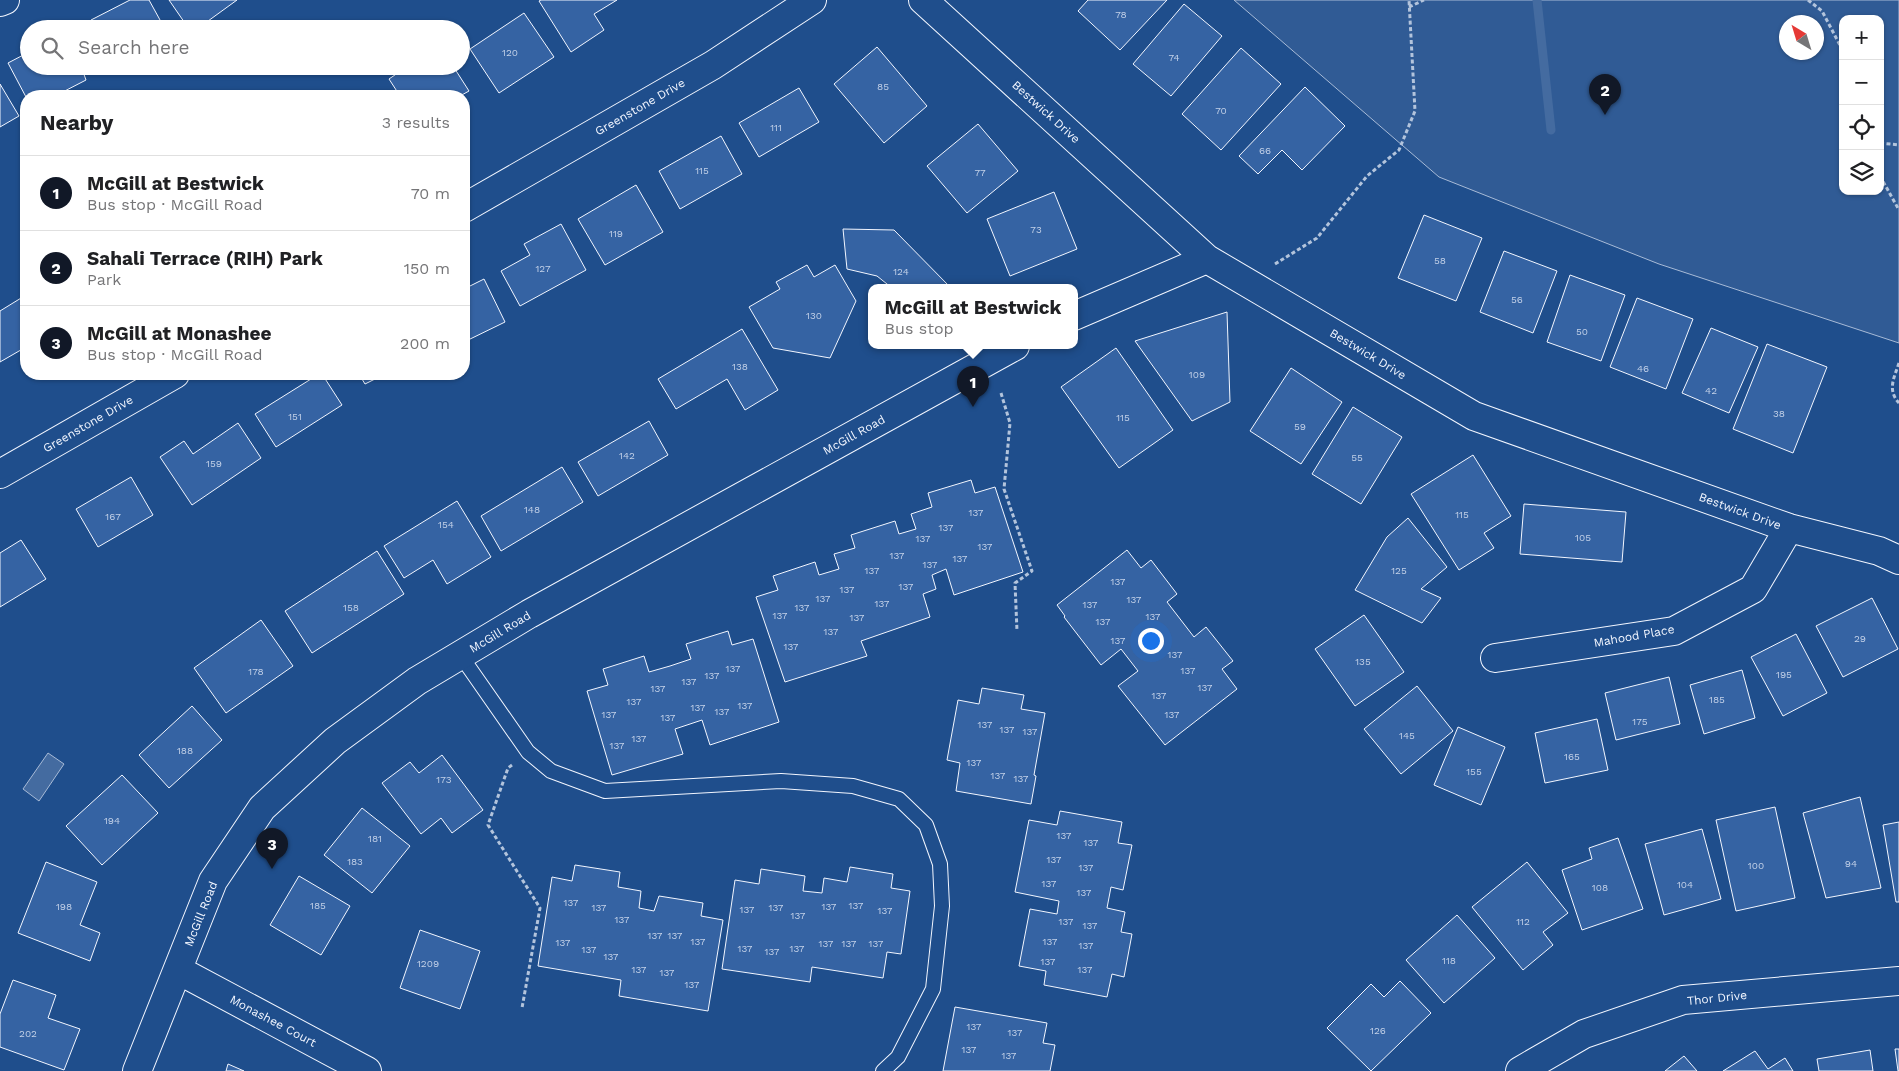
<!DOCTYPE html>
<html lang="en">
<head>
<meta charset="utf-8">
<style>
	:root { --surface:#fff; --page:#f6f6f6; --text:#202124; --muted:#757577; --line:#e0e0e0; --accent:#111827 }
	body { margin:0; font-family:"Work Sans",sans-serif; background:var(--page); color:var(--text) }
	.controls { position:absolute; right:15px; top:15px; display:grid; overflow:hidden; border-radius:10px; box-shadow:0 1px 4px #0004 }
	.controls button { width:45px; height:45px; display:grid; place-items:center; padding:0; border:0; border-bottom:1px solid var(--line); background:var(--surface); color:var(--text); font:25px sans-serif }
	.compass { position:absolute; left:1779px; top:15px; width:45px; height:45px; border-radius:50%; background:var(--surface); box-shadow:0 1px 4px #0004; rotate:322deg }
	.you { position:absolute; left:1150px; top:640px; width:18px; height:18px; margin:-12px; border:4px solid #fff; border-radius:50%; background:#1a73e8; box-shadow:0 0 0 8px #1a73e833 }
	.badge { display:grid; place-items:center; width:32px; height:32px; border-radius:50%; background:var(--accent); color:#fff; font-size:16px; font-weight:700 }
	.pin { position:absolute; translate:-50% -41px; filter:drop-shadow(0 1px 2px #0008) }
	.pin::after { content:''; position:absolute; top:26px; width:18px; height:15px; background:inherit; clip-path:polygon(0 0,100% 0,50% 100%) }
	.popup { position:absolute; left:868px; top:284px; width:210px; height:65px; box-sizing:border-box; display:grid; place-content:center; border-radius:10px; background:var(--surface); filter:drop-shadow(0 1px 4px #0005); font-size:16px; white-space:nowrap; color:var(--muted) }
	.popup b { font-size:19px; color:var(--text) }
	.popup::after { content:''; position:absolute; left:50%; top:100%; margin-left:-10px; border:10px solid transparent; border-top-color:var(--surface) }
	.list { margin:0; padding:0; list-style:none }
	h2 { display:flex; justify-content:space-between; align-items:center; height:65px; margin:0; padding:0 20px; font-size:21px }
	h2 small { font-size:16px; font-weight:400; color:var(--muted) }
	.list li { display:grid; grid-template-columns:32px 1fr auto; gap:15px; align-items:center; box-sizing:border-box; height:75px; padding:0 20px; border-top:1px solid var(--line) }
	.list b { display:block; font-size:19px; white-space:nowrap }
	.list p { margin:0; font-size:16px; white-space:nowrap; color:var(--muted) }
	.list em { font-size:16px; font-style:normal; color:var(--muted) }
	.icon { flex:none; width:28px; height:28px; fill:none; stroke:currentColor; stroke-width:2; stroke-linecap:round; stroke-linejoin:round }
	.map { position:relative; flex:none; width:1899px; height:1071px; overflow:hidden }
	.search { position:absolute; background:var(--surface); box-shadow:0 1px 4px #0004; left:20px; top:20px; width:450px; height:55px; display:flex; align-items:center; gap:12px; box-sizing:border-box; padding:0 18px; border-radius:28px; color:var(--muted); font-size:19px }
	.panel { position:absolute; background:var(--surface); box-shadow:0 1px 4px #0004; left:20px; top:90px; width:450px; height:290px; border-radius:20px }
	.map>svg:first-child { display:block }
	.green { fill:#305b95; stroke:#a8bbd7; fill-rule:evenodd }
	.water { fill:#446ba0; stroke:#a8bbd7 }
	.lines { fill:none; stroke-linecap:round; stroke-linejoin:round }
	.stream { stroke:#446ba0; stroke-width:9 }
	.building { fill:#3563a3; stroke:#f2f6ff }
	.lane-casing { stroke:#f2f6ff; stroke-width:16 }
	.street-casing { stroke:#f2f6ff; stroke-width:30 }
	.path { stroke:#b3c4dc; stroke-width:3; stroke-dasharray:4 2.5; stroke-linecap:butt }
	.lane { stroke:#1f4e8c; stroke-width:14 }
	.street { stroke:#1f4e8c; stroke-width:28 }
	.labels { text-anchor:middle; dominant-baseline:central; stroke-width:4; stroke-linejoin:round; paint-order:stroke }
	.number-label { font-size:10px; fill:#c3d1e8 }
	.street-label { font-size:12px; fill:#f2f6ff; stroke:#1f4e8c }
</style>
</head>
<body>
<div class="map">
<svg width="1899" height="1071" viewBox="0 0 1899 1071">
	<rect width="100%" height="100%" fill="#1f4e8c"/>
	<path class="green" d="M 1234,0 L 1899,0 L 1899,343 L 1659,264 L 1439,177 ZM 1843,19 L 1880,19 L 1880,191 L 1843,191 ZM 1786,22 L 1816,22 L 1816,52 L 1786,52 Z"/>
	<path class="water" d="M 48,753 L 64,764 L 39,801 L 23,789 Z"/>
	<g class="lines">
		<path class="stream" d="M 1537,0 L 1551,130"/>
	</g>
	<path class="building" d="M 130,0 L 149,0 L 165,29 L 96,29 L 91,20 Z
		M 169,0 L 237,0 L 197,29 L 189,29 Z
		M 541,0 L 617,0 L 594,14 L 604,30 L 571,52 L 539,1 Z
		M 1088,0 L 1167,0 L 1120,50 L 1078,11 Z
		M 1184,4 L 1222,36 L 1171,96 L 1133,64 Z
		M 524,13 L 554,57 L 499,93 L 470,49 Z
		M 877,47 L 927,106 L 884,143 L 834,84 Z
		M 1241,48 L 1281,84 L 1221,150 L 1182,114 Z
		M 29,52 L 29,66 L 81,66 L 86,80 L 55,96 L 26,97 L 8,63 Z
		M 408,66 L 453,66 L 469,91 L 460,96 L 400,96 L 389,79 Z
		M 0,84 L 19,116 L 0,127 Z
		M 1305,87 L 1345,126 L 1302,170 L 1282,150 L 1258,174 L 1239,156 Z
		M 799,88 L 819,122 L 759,157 L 739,123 Z
		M 978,124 L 1018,171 L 967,213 L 927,166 Z
		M 721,136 L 742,174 L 680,209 L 659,171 Z
		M 636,185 L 663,232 L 605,265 L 578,219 Z
		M 1054,192 L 1077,249 L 1010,276 L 987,219 Z
		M 1424,215 L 1482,238 L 1456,301 L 1398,278 Z
		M 561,224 L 586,270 L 520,306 L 501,271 L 530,255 L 524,244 Z
		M 843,229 L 894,230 L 950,287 L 892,288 L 877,276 L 847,269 Z
		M 1504,251 L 1557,271 L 1533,333 L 1480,312 Z
		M 807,265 L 814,277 L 835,265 L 856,301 L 830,358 L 773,348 L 749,307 L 780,289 L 776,282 Z
		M 1570,275 L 1625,295 L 1601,361 L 1547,342 Z
		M 484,279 L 505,322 L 464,342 L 464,289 Z
		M 26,295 L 26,347 L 0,362 L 0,311 Z
		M 1637,298 L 1693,319 L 1666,389 L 1610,367 Z
		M 1227,312 L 1230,402 L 1192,421 L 1135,341 Z
		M 1711,328 L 1758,347 L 1729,413 L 1682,393 Z
		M 742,329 L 778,390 L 745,410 L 727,379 L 676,409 L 658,379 Z
		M 1767,344 L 1827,367 L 1793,453 L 1733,429 Z
		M 1116,348 L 1173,430 L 1119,468 L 1061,387 Z
		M 1291,368 L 1342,402 L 1301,464 L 1250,431 Z
		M 319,374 L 322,374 L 342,405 L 276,447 L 255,414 Z
		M 359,374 L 385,374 L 365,384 Z
		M 1353,407 L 1402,437 L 1361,504 L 1312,474 Z
		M 649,421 L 668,455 L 598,496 L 578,462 Z
		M 238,423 L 261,458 L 192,505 L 160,457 L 184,441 L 193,454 Z
		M 1473,455 L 1511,516 L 1484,533 L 1494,548 L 1459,570 L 1411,494 Z
		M 562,467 L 583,502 L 501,551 L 481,516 Z
		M 131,477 L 153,515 L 98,547 L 76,509 Z
		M 971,480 L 975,493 L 995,487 L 1023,572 L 954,595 L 946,569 L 932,575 L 936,589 L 923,594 L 930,617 L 861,641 L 867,656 L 785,682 L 756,597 L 778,590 L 773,576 L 815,562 L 819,575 L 839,569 L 834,554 L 855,548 L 851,535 L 895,521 L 899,534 L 916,529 L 911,514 L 932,507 L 928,493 Z
		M 457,501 L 491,557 L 447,584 L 433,560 L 404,578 L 384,546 Z
		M 1524,504 L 1626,512 L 1622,562 L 1520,554 Z
		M 1408,518 L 1447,567 L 1421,589 L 1441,598 L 1422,623 L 1355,590 L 1387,537 Z
		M 21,540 L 46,579 L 0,607 L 0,553 Z
		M 1127,550 L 1141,568 L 1151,560 L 1177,594 L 1167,602 L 1194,637 L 1206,627 L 1233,661 L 1222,669 L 1237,689 L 1165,745 L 1118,686 L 1138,671 L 1121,649 L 1101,665 L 1064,617 L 1065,616 L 1057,605 Z
		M 377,551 L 404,594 L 312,653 L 285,611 Z
		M 1872,598 L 1898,649 L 1843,677 L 1816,626 Z
		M 1364,615 L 1404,672 L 1355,706 L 1315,649 Z
		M 261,620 L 293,666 L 226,713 L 194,668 Z
		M 728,631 L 732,645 L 753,639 L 779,722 L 710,745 L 702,720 L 675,729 L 683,754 L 612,775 L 587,691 L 608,685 L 603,669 L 644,656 L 649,672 L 670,666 L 691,659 L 686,644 Z
		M 1796,634 L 1827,693 L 1783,716 L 1751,657 Z
		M 1742,670 L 1755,718 L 1704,734 L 1690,685 Z
		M 1669,677 L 1680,724 L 1616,740 L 1605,693 Z
		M 1417,686 L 1453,731 L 1401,774 L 1364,729 Z
		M 982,688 L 1024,695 L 1021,709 L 1045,713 L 1034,775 L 1036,776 L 1031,804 L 956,791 L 960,763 L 947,760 L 958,700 L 979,704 Z
		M 192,706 L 222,740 L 169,788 L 139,755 Z
		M 1597,719 L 1608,770 L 1545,783 L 1535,733 Z
		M 1458,727 L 1505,747 L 1481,805 L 1434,785 Z
		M 442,755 L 483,810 L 452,833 L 441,818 L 421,834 L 382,783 L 410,762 L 419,773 Z
		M 122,775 L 158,813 L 102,865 L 66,826 Z
		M 1860,797 L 1881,888 L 1826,898 L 1803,813 Z
		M 1775,807 L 1795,898 L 1736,911 L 1716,820 Z
		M 362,808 L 410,846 L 372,893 L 324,855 Z
		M 1060,811 L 1122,822 L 1118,843 L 1132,845 L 1123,890 L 1111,887 L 1107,908 L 1125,912 L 1121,932 L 1132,934 L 1124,977 L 1112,974 L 1107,997 L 1044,985 L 1046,971 L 1019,966 L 1030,909 L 1057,914 L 1059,901 L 1015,892 L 1029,820 L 1057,825 Z
		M 1899,822 L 1899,902 L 1896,902 L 1883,825 Z
		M 1702,829 L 1721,899 L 1664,915 L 1645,844 Z
		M 1618,838 L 1643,909 L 1582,930 L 1562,870 L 1592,859 L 1589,848 Z
		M 46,862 L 97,882 L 80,925 L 100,933 L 90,961 L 18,933 Z
		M 1527,862 L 1568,913 L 1543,932 L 1553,945 L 1523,970 L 1472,907 Z
		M 575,865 L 620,872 L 618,887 L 641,891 L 639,908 L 654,911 L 659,896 L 703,903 L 701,916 L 723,920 L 708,1011 L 619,996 L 621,980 L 538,966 L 552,877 L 572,881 Z
		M 850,867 L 893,874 L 891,888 L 910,891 L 901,954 L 887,952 L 883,978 L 812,967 L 810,982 L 722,969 L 735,880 L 759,884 L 761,869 L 805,876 L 803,891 L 822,893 L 824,878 L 847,882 Z
		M 299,876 L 350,906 L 321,955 L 270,925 Z
		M 1457,915 L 1495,958 L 1444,1003 L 1406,960 Z
		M 420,930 L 480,951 L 460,1009 L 400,988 Z
		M 13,980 L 56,995 L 48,1018 L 80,1029 L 64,1070 L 0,1047 L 0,1014 Z
		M 1400,981 L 1431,1013 L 1371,1071 L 1327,1028 L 1371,984 L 1384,997 Z
		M 955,1007 L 1047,1023 L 1043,1043 L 1055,1045 L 1050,1071 L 943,1071 Z
		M 1895,1049 L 1899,1049 L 1899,1071 L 1898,1071 Z
		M 1870,1050 L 1873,1071 L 1819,1071 L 1817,1059 Z
		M 1755,1051 L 1768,1069 L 1785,1058 L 1793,1071 L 1723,1071 Z
		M 1684,1056 L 1697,1071 L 1665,1071 Z
		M 228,1064 L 244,1071 L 226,1071 Z"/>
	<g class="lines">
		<defs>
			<path id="lane" d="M 461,656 L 528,752 L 551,771 L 605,791 L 781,781 L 853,786 L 899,799 L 926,825 L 940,864 L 942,906 L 933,989 L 898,1057 L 883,1071"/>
			<path id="street" d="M 923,0 L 1207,259 L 1474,416 L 1789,528 L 1879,551 L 1899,560
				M 0,2 L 5,0
				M 464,208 L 713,65 L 812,0
				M 1074,316 L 1207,259
				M 0,474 L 175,374
				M 1495,658 L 1674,631 L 1753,589 L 1789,528
				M 178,970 L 367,1071
				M 137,1071 L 213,881 L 262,808 L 335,741 L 417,681 L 529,614 L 1015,346
				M 1520,1071 L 1584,1034 L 1683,1000 L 1899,981"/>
		</defs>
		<use href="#lane" class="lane-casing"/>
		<use href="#street" class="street-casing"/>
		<path class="path" d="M 1808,0 L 1822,11 L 1843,51
			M 1409,7 L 1424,0
			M 1880,143 L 1899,145
			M 1880,176 L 1899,210
			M 1275,264 L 1317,238 L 1367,176 L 1399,150 L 1415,111 L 1409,0
			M 1899,363 C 1894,378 1887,390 1899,403
			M 1001,393 L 1010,423 L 1004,489 L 1032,571 L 1015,583 L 1017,631
			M 512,765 L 508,768 L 488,825 L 540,908 L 522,1008"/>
		<use href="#lane" class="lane"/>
		<use href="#street" class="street"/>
	</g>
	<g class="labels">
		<g class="number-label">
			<text x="1121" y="14">78</text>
			<text x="510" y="52">120</text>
			<text x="1174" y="57">74</text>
			<text x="883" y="86">85</text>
			<text x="1221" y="110">70</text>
			<text x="776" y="127">111</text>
			<text x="1265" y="150">66</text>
			<text x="702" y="170">115</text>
			<text x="980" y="172">77</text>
			<text x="1036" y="229">73</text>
			<text x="616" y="233">119</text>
			<text x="1440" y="260">58</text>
			<text x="543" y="268">127</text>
			<text x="901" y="271">124</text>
			<text x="1517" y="299">56</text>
			<text x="814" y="315">130</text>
			<text x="1582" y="331">50</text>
			<text x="740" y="366">138</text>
			<text x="1643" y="368">46</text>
			<text x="1197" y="374">109</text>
			<text x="1711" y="390">42</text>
			<text x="1779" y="413">38</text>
			<text x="295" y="416">151</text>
			<text x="1123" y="417">115</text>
			<text x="1300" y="426">59</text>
			<text x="627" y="455">142</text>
			<text x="1357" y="457">55</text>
			<text x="214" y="463">159</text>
			<text x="532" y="509">148</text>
			<text x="976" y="512">137</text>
			<text x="1462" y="514">115</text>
			<text x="113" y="516">167</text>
			<text x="446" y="524">154</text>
			<text x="946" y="527">137</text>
			<text x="1583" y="537">105</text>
			<text x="923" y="538">137</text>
			<text x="985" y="546">137</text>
			<text x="897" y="555">137</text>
			<text x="960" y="558">137</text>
			<text x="930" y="564">137</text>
			<text x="872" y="570">137</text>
			<text x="1399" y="570">125</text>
			<text x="1118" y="581">137</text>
			<text x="906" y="586">137</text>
			<text x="847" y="589">137</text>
			<text x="823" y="598">137</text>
			<text x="1134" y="599">137</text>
			<text x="882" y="603">137</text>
			<text x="1090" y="604">137</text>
			<text x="351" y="607">158</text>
			<text x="802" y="607">137</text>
			<text x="780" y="615">137</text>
			<text x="1153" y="616">137</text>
			<text x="857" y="617">137</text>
			<text x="1103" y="621">137</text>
			<text x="831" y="631">137</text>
			<text x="1860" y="638">29</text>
			<text x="1118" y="640">137</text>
			<text x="791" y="646">137</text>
			<text x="1175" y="654">137</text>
			<text x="1363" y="661">135</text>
			<text x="733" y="668">137</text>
			<text x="1188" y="670">137</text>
			<text x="256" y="671">178</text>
			<text x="1784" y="674">195</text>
			<text x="712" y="675">137</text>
			<text x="689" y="681">137</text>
			<text x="1205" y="687">137</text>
			<text x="658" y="688">137</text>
			<text x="1159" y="695">137</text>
			<text x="1717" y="699">185</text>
			<text x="634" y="701">137</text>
			<text x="745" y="705">137</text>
			<text x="698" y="707">137</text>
			<text x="722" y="711">137</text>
			<text x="609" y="714">137</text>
			<text x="1172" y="714">137</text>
			<text x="668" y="717">137</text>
			<text x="1640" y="721">175</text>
			<text x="985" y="724">137</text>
			<text x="1007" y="729">137</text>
			<text x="1030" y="731">137</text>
			<text x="1407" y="735">145</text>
			<text x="639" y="738">137</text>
			<text x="617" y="745">137</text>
			<text x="185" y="750">188</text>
			<text x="1572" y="756">165</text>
			<text x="974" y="762">137</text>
			<text x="1474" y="771">155</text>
			<text x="998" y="775">137</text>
			<text x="1021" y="778">137</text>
			<text x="444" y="779">173</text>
			<text x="112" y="820">194</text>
			<text x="1064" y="835">137</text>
			<text x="375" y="838">181</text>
			<text x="1091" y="842">137</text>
			<text x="1054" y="859">137</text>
			<text x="355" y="861">183</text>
			<text x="1851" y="863">94</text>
			<text x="1756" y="865">100</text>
			<text x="1086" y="867">137</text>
			<text x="1049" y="883">137</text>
			<text x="1685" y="884">104</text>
			<text x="1600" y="887">108</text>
			<text x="1084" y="892">137</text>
			<text x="571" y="902">137</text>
			<text x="318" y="905">185</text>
			<text x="856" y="905">137</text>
			<text x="64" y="906">198</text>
			<text x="829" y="906">137</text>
			<text x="599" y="907">137</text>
			<text x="776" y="907">137</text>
			<text x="747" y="909">137</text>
			<text x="885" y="910">137</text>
			<text x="798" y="915">137</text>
			<text x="622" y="919">137</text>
			<text x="1066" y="921">137</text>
			<text x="1523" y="921">112</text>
			<text x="1090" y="925">137</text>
			<text x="655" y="935">137</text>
			<text x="675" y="935">137</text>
			<text x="698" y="941">137</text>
			<text x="1050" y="941">137</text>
			<text x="563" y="942">137</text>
			<text x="826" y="943">137</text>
			<text x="849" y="943">137</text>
			<text x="876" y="943">137</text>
			<text x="1086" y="945">137</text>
			<text x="745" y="948">137</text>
			<text x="797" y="948">137</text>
			<text x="589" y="949">137</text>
			<text x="772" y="951">137</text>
			<text x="611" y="956">137</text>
			<text x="1449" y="960">118</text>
			<text x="1048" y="961">137</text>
			<text x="428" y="963">1209</text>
			<text x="639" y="969">137</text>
			<text x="1085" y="969">137</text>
			<text x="667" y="972">137</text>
			<text x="692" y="984">137</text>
			<text x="974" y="1026">137</text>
			<text x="1378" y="1030">126</text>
			<text x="1015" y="1032">137</text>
			<text x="28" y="1033">202</text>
			<text x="969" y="1049">137</text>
			<text x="1009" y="1055">137</text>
		</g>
		<g class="street-label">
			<text transform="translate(640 107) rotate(-30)">Greenstone Drive</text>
			<text transform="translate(1046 112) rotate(42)">Bestwick Drive</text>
			<text transform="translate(1368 354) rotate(31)">Bestwick Drive</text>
			<text transform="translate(88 424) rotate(-30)">Greenstone Drive</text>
			<text transform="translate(854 435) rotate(-29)">McGill Road</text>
			<text transform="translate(1740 511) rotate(20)">Bestwick Drive</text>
			<text transform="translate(500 632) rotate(-31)">McGill Road</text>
			<text transform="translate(1634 636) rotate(-10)">Mahood Place</text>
			<text transform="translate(201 914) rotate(-68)">McGill Road</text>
			<text transform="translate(1717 998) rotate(-6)">Thor Drive</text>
			<text transform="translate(273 1021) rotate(28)">Monashee Court</text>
		</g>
	</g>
</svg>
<div class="controls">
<button>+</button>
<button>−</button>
<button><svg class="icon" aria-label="locate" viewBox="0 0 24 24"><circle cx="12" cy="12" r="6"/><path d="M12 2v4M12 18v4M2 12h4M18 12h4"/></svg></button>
<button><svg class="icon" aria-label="layers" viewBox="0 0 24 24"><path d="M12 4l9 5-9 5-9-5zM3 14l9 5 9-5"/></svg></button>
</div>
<svg class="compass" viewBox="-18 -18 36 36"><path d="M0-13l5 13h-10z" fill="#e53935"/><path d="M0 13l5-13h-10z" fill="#757577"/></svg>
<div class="you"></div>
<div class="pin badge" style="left:973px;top:407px">1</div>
<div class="popup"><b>McGill at Bestwick</b>Bus stop</div>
<div class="pin badge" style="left:1605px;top:115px">2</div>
<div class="pin badge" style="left:272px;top:869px">3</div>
<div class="search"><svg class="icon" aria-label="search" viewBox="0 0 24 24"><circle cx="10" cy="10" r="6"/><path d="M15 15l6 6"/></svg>Search here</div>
<section class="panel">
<h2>Nearby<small>3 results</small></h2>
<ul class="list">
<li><span class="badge">1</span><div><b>McGill at Bestwick</b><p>Bus stop · McGill Road</p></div><em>70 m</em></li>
<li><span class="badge">2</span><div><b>Sahali Terrace (RIH) Park</b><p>Park</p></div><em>150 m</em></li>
<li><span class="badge">3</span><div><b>McGill at Monashee</b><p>Bus stop · McGill Road</p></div><em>200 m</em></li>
</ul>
</section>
</div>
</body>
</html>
